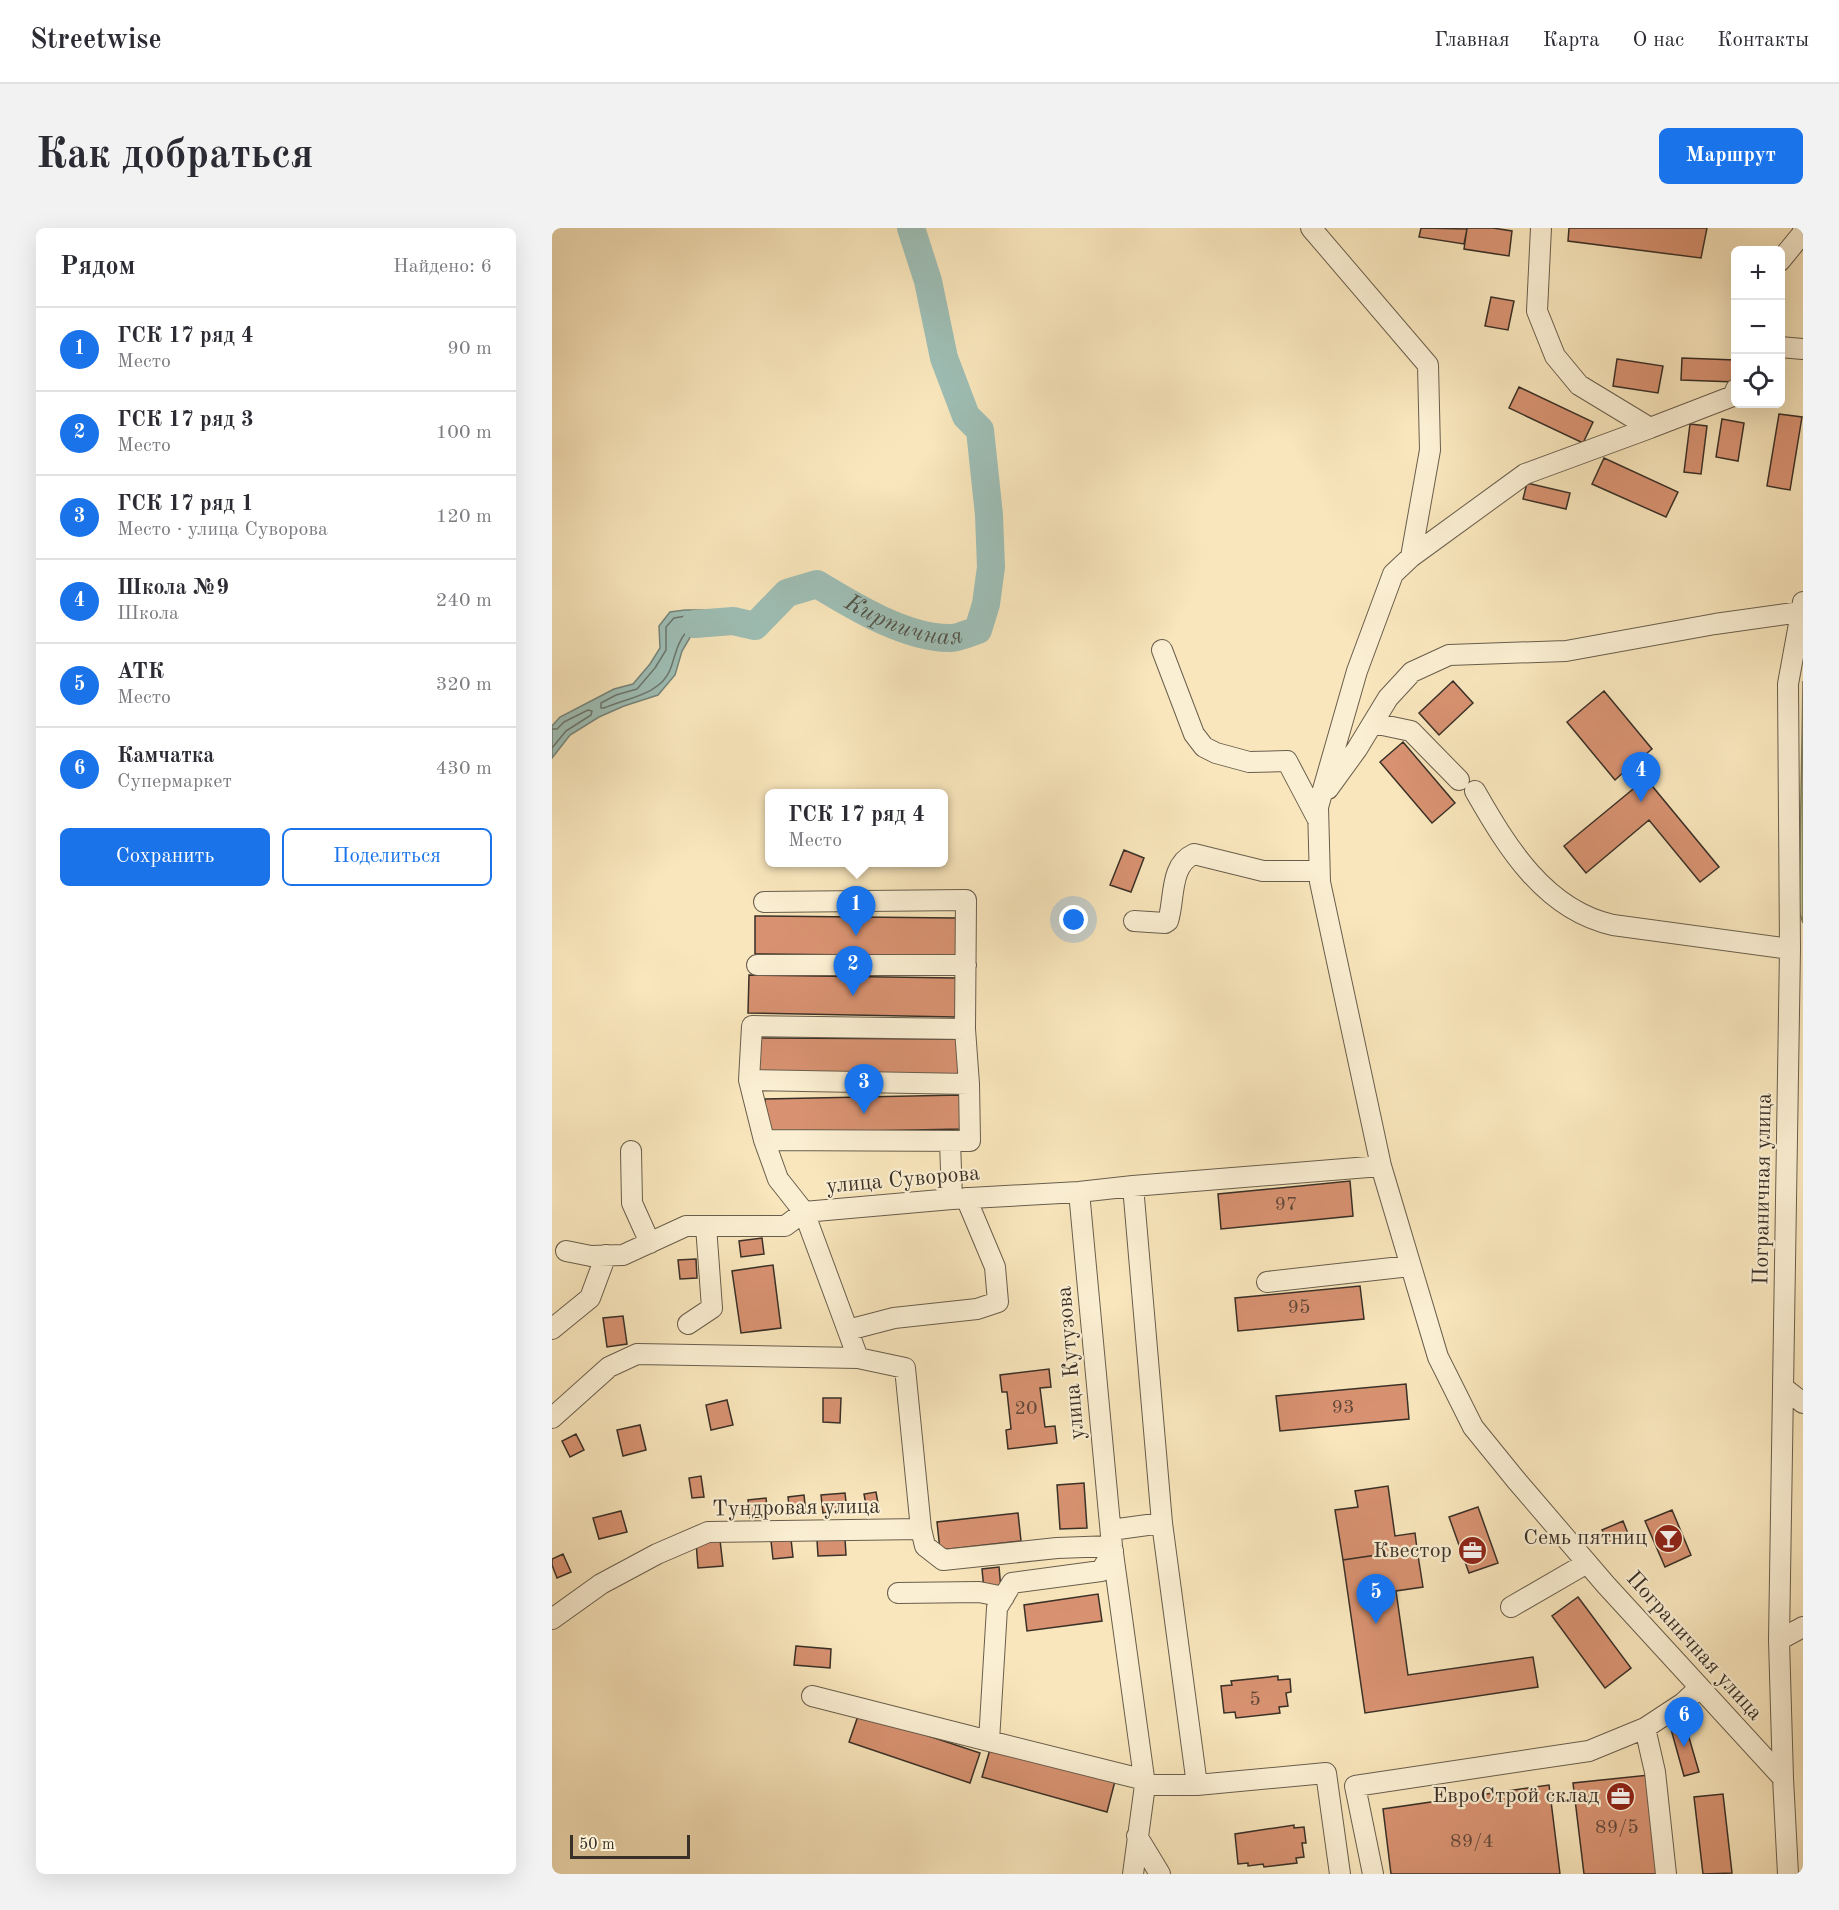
<!DOCTYPE html>
<html lang="ru">
<head>
<meta charset="utf-8">
<style>
	:root { --surface:#fff; --page:#f2f2f3; --text:#2b2b33; --muted:#7c7c81; --line:#e1e1e2; --accent:#1a73e8 }
	body { margin:0; font-family:"Old Standard TT",serif; background:var(--page); color:var(--text) }
	.controls { position:absolute; right:18px; top:18px; display:grid; overflow:hidden; border-radius:9px; box-shadow:0 6px 24px #0002 }
	.controls button { width:54px; height:54px; display:grid; place-items:center; padding:0; border:0; border-bottom:2px solid var(--line); background:var(--surface); color:var(--text); font:30px sans-serif }
	.scale { position:absolute; left:18px; bottom:15px; width:120px; box-sizing:border-box; padding-left:6px; border:3px solid #393027; border-top:0; font-size:16px; line-height:21px; white-space:nowrap; color:#393027; -webkit-text-stroke:4px #fbefd3; paint-order:stroke }
	.you { position:absolute; left:522px; top:692px; width:21px; height:21px; margin:-15px; border:4px solid #fff; border-radius:50%; background:#1a73e8; box-shadow:0 0 0 9px #1a73e833 }
	.badge { display:grid; place-items:center; width:39px; height:39px; border-radius:50%; background:var(--accent); color:#fff; font-size:20px; font-weight:700 }
	.pin { position:absolute; translate:-50% -50px; filter:drop-shadow(0 2px 3px #0008) }
	.pin::after { content:''; position:absolute; top:32px; width:21px; height:18px; background:inherit; clip-path:polygon(0 0,100% 0,50% 100%) }
	.popup { position:absolute; left:213px; top:561px; width:183px; height:78px; box-sizing:border-box; display:grid; place-content:center; border-radius:9px; background:var(--surface); filter:drop-shadow(0 2px 4px #0005); font-size:20px; white-space:nowrap; color:var(--muted) }
	.popup b { font-size:22px; color:var(--text) }
	.popup::after { content:''; position:absolute; left:50%; top:100%; margin-left:-12px; border:12px solid transparent; border-top-color:var(--surface) }
	.list { margin:0; padding:0; list-style:none }
	h2 { display:flex; justify-content:space-between; align-items:center; height:78px; margin:0; padding:0 24px; font-size:26px }
	h2 small { font-size:20px; font-weight:400; color:var(--muted) }
	.list li { display:grid; grid-template-columns:39px 1fr auto; gap:18px; align-items:center; box-sizing:border-box; height:84px; padding:0 24px; border-top:2px solid var(--line) }
	.list b { display:block; font-size:22px; white-space:nowrap }
	.list p { margin:0; font-size:20px; white-space:nowrap; color:var(--muted) }
	.list em { font-size:20px; font-style:normal; color:var(--muted) }
	.actions { display:flex; gap:12px; padding:18px 24px }
	.actions a { flex:1; padding:14px 0; border:2px solid var(--accent); border-radius:9px; text-align:center; font-size:21px; color:var(--accent) }
	.actions .main { background:var(--accent); color:#fff }
	.icon { flex:none; width:33px; height:33px; fill:none; stroke:currentColor; stroke-width:2; stroke-linecap:round; stroke-linejoin:round }
	.map { position:relative; flex:none; width:1251px; height:1646px; overflow:hidden; border-radius:9px }
	header { display:flex; align-items:center; gap:36px; box-sizing:border-box; height:84px; padding:0 30px; background:var(--surface); border-bottom:2px solid var(--line) }
	header strong { font-size:28px }
	nav { display:flex; gap:33px; margin-inline-start:auto; font-size:21px }
	.intro { display:flex; align-items:center; justify-content:space-between; box-sizing:border-box; height:144px; padding:0 36px }
	h1 { margin:0; font-size:42px }
	.button { padding:15px 27px; border-radius:9px; background:var(--accent); color:#fff; font-size:21px; font-weight:700 }
	main { display:flex; gap:36px; padding:0 36px }
	aside { flex:1; background:var(--surface); border-radius:9px; box-shadow:0 6px 24px #0002 }
	.map>svg:first-child { display:block }
	.green { fill:#c1c48e; stroke:#7d7a5a; stroke-width:1.5 }
	.water { fill:#9ebeb5; stroke:#76857c; stroke-width:1.5 }
	.lines { fill:none; stroke-linecap:round; stroke-linejoin:round }
	.shore { stroke:#6c776e; stroke-width:1.5 }
	.river { stroke:#9ebeb5; stroke-width:28 }
	.building { fill:#d89271; stroke:#393027; stroke-width:1.5 }
	.minor-casing { stroke:#695e4c; stroke-width:22 }
	.minor { stroke:#fbefd3; stroke-width:20 }
	.labels { text-anchor:middle; dominant-baseline:central; stroke-width:4.5; stroke-linejoin:round; paint-order:stroke }
	.number-label { font-size:20px; fill:#61483a }
	.street-label { font-size:22px; fill:#393027; stroke:#fbefd3 }
	.poi-label { font-size:22px; fill:#393027; stroke:#fbefd3; text-anchor:end }
	.water-label { font-size:24px; font-style:italic; fill:#52544a; stroke:#fbefd3 }
</style>
</head>
<body>
<header>
<strong>Streetwise</strong>
<nav><a>Главная</a><a>Карта</a><a>О нас</a><a>Контакты</a></nav>
</header>
<div class="intro"><h1>Как добраться</h1><a class="button">Маршрут</a></div>
<main>
<aside>
<h2>Рядом<small>Найдено: 6</small></h2>
<ul class="list">
<li><span class="badge">1</span><div><b>ГСК 17 ряд 4</b><p>Место</p></div><em>90 m</em></li>
<li><span class="badge">2</span><div><b>ГСК 17 ряд 3</b><p>Место</p></div><em>100 m</em></li>
<li><span class="badge">3</span><div><b>ГСК 17 ряд 1</b><p>Место · улица Суворова</p></div><em>120 m</em></li>
<li><span class="badge">4</span><div><b>Школа №9</b><p>Школа</p></div><em>240 m</em></li>
<li><span class="badge">5</span><div><b>АТК</b><p>Место</p></div><em>320 m</em></li>
<li><span class="badge">6</span><div><b>Камчатка</b><p>Супермаркет</p></div><em>430 m</em></li>
</ul>
<div class="actions"><a class="main">Сохранить</a><a>Поделиться</a></div>
</aside>
<div class="map">
<svg width="1251" height="1646" viewBox="0 0 1251 1646">
	<rect width="100%" height="100%" fill="#f9e6bc"/>
	<filter id="stains"><feTurbulence type="fractalNoise" baseFrequency=".00333" numOctaves="4"/><feColorMatrix values="0 0 0 0 .2 0 0 0 0 .09 0 0 0 0 .02 0 0 0 .5 -.17"/></filter>
	<radialGradient id="worn" r=".72"><stop offset=".6" stop-color="#630" stop-opacity="0"/><stop offset="1" stop-color="#630" stop-opacity=".3"/></radialGradient>
	<path class="green" d="M 1251,453 L 1251,695 L 1247,683 Z"/>
	<path class="water" d="M 133,382 L 155,382 L 181,393 L 165,400 L 140,406 L 130,423 L 123,447 L 106,467 L 72,478 L 47,489 L 18,507 L 0,530 L 0,498 L 8,489 L 62,461 L 81,456 L 98,436 L 108,420 L 107,398 L 118,384 Z"/>
	<g class="lines">
		<path class="shore" d="M 134,388 L 153,388 L 159,391 L 160,394 C 154,399 141,397 135,403 C 125,414 123,429 118,442 C 108,467 74,470 52,480 L 49,480 L 49,475 L 64,467 L 85,461 L 103,440 L 114,422 L 114,399 L 122,390 Z
			M 0,501 L 5,501 L 12,494 L 36,482 L 40,483 L 39,487 L 14,503 L 0,520"/>
		<path class="river" id="s1" d="M 143,396 L 181,393 L 203,398 L 235,365 L 265,356 C 301,378 355,411 399,410 C 407,410 417,405 426,402 L 434,376 L 439,339 L 437,287 L 428,202 L 414,188 L 392,130 L 376,53 L 359,0"/>
	</g>
	<path class="building" d="M 869,0 L 915,1 L 912,16 L 867,9 Z
		M 941,0 L 960,3 L 957,28 L 912,21 L 915,0 Z
		M 1017,0 L 1155,0 L 1149,30 L 1016,13 Z
		M 939,69 L 962,73 L 956,102 L 933,98 Z
		M 1130,130 L 1183,132 L 1183,154 L 1129,152 Z
		M 1065,131 L 1111,138 L 1106,165 L 1061,158 Z
		M 967,159 L 1041,194 L 1031,215 L 957,180 Z
		M 1227,186 L 1250,189 L 1238,262 L 1215,258 Z
		M 1170,191 L 1192,195 L 1186,233 L 1164,229 Z
		M 1138,196 L 1155,198 L 1149,246 L 1132,244 Z
		M 1052,230 L 1126,264 L 1114,289 L 1040,256 Z
		M 975,255 L 1018,265 L 1014,281 L 971,271 Z
		M 901,453 L 921,475 L 887,507 L 867,485 Z
		M 1052,463 L 1100,521 L 1082,536 L 1167,639 L 1148,654 L 1097,592 L 1034,645 L 1012,618 L 1086,557 L 1074,542 L 1063,552 L 1015,494 Z
		M 851,514 L 903,575 L 880,595 L 828,534 Z
		M 572,622 L 592,630 L 579,664 L 558,657 Z
		M 203,688 L 404,690 L 404,728 L 203,726 Z
		M 197,747 L 405,750 L 404,789 L 196,785 Z
		M 206,810 L 407,811 L 407,846 L 206,845 Z
		M 409,867 L 410,901 L 214,905 L 213,871 Z
		M 798,953 L 801,988 L 669,1001 L 666,966 Z
		M 210,1010 L 212,1026 L 189,1029 L 187,1013 Z
		M 144,1031 L 145,1050 L 128,1051 L 126,1032 Z
		M 221,1037 L 229,1100 L 189,1105 L 180,1043 Z
		M 808,1058 L 812,1091 L 686,1103 L 683,1070 Z
		M 71,1088 L 75,1116 L 55,1119 L 51,1090 Z
		M 497,1141 L 499,1159 L 488,1160 L 493,1199 L 503,1198 L 505,1215 L 456,1221 L 454,1202 L 459,1201 L 455,1164 L 450,1164 L 448,1147 Z
		M 854,1156 L 857,1191 L 728,1203 L 724,1168 Z
		M 271,1170 L 289,1170 L 288,1195 L 271,1194 Z
		M 175,1172 L 181,1197 L 159,1202 L 154,1177 Z
		M 88,1197 L 94,1222 L 71,1228 L 65,1202 Z
		M 24,1206 L 32,1222 L 18,1229 L 10,1213 Z
		M 149,1248 L 152,1269 L 140,1270 L 137,1250 Z
		M 532,1255 L 535,1300 L 508,1301 L 505,1257 Z
		M 836,1258 L 843,1308 L 863,1305 L 865,1321 L 791,1332 L 783,1282 L 806,1279 L 803,1263 Z
		M 324,1264 L 327,1281 L 315,1283 L 312,1266 Z
		M 293,1265 L 295,1283 L 271,1285 L 269,1267 Z
		M 252,1267 L 254,1285 L 238,1287 L 236,1269 Z
		M 214,1270 L 216,1288 L 198,1290 L 196,1272 Z
		M 926,1279 L 946,1335 L 917,1345 L 897,1289 Z
		M 1120,1282 L 1139,1327 L 1113,1339 L 1093,1293 Z
		M 69,1283 L 75,1304 L 47,1311 L 41,1290 Z
		M 466,1285 L 469,1313 L 388,1322 L 385,1294 Z
		M 1071,1293 L 1077,1308 L 1057,1316 L 1050,1302 Z
		M 239,1311 L 241,1329 L 221,1331 L 219,1313 Z
		M 293,1311 L 294,1327 L 266,1328 L 265,1312 Z
		M 168,1312 L 171,1338 L 146,1340 L 144,1314 Z
		M 865,1321 L 871,1359 L 844,1363 L 856,1447 L 981,1429 L 986,1459 L 813,1485 L 791,1332 Z
		M 11,1326 L 19,1344 L 5,1350 L 0,1337 L 0,1331 Z
		M 447,1339 L 449,1361 L 432,1362 L 430,1341 Z
		M 546,1366 L 550,1393 L 475,1403 L 472,1377 Z
		M 1026,1369 L 1079,1440 L 1053,1460 L 1000,1388 Z
		M 244,1418 L 279,1421 L 278,1440 L 242,1437 Z
		M 726,1448 L 726,1452 L 738,1451 L 739,1464 L 734,1465 L 736,1478 L 727,1479 L 728,1485 L 684,1490 L 683,1484 L 672,1485 L 669,1458 L 680,1457 L 679,1453 Z
		M 307,1485 L 428,1525 L 418,1555 L 297,1514 Z
		M 1131,1489 L 1147,1544 L 1132,1548 L 1117,1494 Z
		M 439,1518 L 563,1553 L 555,1584 L 430,1549 Z
		M 1097,1547 L 1108,1646 L 1032,1646 L 1021,1555 Z
		M 997,1557 L 1008,1646 L 839,1646 L 831,1581 Z
		M 1171,1566 L 1180,1645 L 1151,1646 L 1142,1569 Z
		M 742,1597 L 742,1600 L 752,1599 L 754,1615 L 750,1615 L 752,1629 L 744,1630 L 745,1635 L 712,1639 L 711,1636 L 696,1638 L 696,1635 L 686,1636 L 683,1606 Z"/>
	<g class="lines">
		<defs>
			<path id="minor" d="M 759,0 L 876,137 L 878,222 L 859,329 L 841,346 L 805,443 L 766,579 L 768,654 L 829,938 L 886,1129 L 921,1199 L 964,1252 L 1054,1357 L 1231,1550
				M 989,0 L 985,83 L 1003,128 L 1027,157 L 1098,200 L 1181,168 L 1184,161
				M 1228,33 L 1250,6 L 1251,2
				M 1228,119 L 1251,121
				M 859,329 L 973,246 L 1098,200
				M 610,422 L 642,506 L 652,519 L 664,525 L 697,534 L 735,533 L 765,590
				M 821,495 L 859,503 L 907,552
				M 776,561 L 805,521 L 836,470 L 860,444 L 897,427 L 1014,423 L 1163,396 L 1249,384
				M 923,563 C 955,619 993,682 1061,697 L 1238,721
				M 582,693 L 613,695 L 616,693 C 623,672 617,637 642,626 L 711,643 L 766,643
				M 205,737 L 414,737
				M 197,852 L 417,856
				M 212,912 L 418,913 L 417,856 L 413,801 L 414,672 L 212,674
				M 398,913 L 400,971
				M 79,923 L 80,975 L 98,1015
				M 581,958 L 610,1295 L 645,1557
				M 527,964 L 560,1318 L 593,1557 L 581,1646
				M 14,1023 L 39,1028 L 71,1027 L 134,998 L 233,998 L 252,984 L 226,951 L 212,912 L 197,852 L 200,798 L 413,801
				M 715,1054 L 858,1038
				M 136,1096 L 160,1080 L 154,998
				M 0,1101 L 38,1070 L 54,1027
				M 296,1102 L 342,1090 L 425,1081 L 446,1074 L 443,1039 L 414,970
				M 306,1130 L 353,1140 L 369,1301 L 373,1318 L 391,1332 L 505,1320 L 560,1318
				M 1232,1160 L 1251,1175
				M 0,1190 L 57,1139 L 85,1126 L 306,1130 L 252,984 L 400,971 L 527,964 L 581,958 L 829,938
				M 559,1302 L 610,1295
				M 561,1323 L 549,1343 L 460,1355 L 445,1380 L 437,1513 L 593,1552
				M 346,1365 L 427,1364 L 452,1369
				M 959,1379 L 1035,1335
				M 0,1391 L 49,1356 L 105,1326 L 156,1304 L 369,1301
				M 1227,1412 L 1251,1399
				M 260,1468 L 437,1513
				M 593,1557 L 645,1557 L 774,1545 L 788,1646
				M 585,1608 L 608,1646
				M 821,1646 L 803,1558 L 1037,1523 L 1093,1500
				M 1114,1646 L 1103,1544 L 1093,1500 L 1131,1475 L 1147,1460
				M 1236,1646 L 1231,1550 L 1227,1412 L 1238,721 L 1236,456 L 1251,374"/>
		</defs>
		<use href="#minor" class="minor-casing"/>
		<use href="#minor" class="minor"/>
	</g>
	<defs>
		<symbol id="bar-disc" viewBox="-11 -11 22 22"><circle r="9.5" fill="#8f2418" stroke="#fbefd3"/><path d="M-6-5H6L.8 .8V4.5H3.5V6h-7V4.5H-.8V.8Z" fill="#fff"/></symbol>
		<symbol id="office-disc" viewBox="-11 -11 22 22"><circle r="9.5" fill="#8f2418" stroke="#fbefd3"/><path d="M-6-3h4V-5.5h4V-3h4V5H-6ZM-1-4.5V-3h2v-1.5ZM-6 0V1H6V0Z" fill="#fff"/></symbol>
	</defs>
	<g fill-rule="evenodd">
		<use href="#bar-disc" x="1100" y="1294" width="33" height="33"/>
		<use href="#office-disc" x="904" y="1306" width="33" height="33"/>
		<use href="#office-disc" x="1052" y="1552" width="33" height="33"/>
	</g>
	<g class="labels">
		<g class="number-label">
			<text x="734" y="977">97</text>
			<text x="747" y="1080">95</text>
			<text x="791" y="1180">93</text>
			<text x="474" y="1181">20</text>
			<text x="703" y="1472">5</text>
			<text x="1065" y="1600">89/5</text>
			<text x="920" y="1614">89/4</text>
		</g>
		<g class="street-label">
			<text transform="translate(351 952) rotate(-5)">улица Суворова</text>
			<text transform="translate(1211 961) rotate(-89)">Пограничная улица</text>
			<text transform="translate(519 1135) rotate(-95)">улица Кутузова</text>
			<text transform="translate(244 1280) rotate(-1)">Тундровая улица</text>
			<text transform="translate(1142 1418) rotate(48)">Пограничная улица</text>
		</g>
		<g class="poi-label">
			<text x="1095" y="1310">Семь пятниц</text>
			<text x="900" y="1323">Квестор</text>
			<text x="1047" y="1568">ЕвроСтрой склад</text>
		</g>
		<g class="water-label">
			<text stroke="none"><textPath href="#s1" startOffset="234">Кирпичная</textPath></text>
		</g>
	</g>
	<rect width="100%" height="100%" filter="url(#stains)"/>
	<rect width="100%" height="100%" fill="url(#worn)"/>
</svg>
<div class="controls">
<button>+</button>
<button>−</button>
<button><svg class="icon" aria-label="locate" viewBox="0 0 24 24"><circle cx="12" cy="12" r="6"/><path d="M12 2v4M12 18v4M2 12h4M18 12h4"/></svg></button>
</div>
<div class="scale">50 m</div>
<div class="you"></div>
<div class="pin badge" style="left:304px;top:708px">1</div>
<div class="popup"><b>ГСК 17 ряд 4</b>Место</div>
<div class="pin badge" style="left:301px;top:768px">2</div>
<div class="pin badge" style="left:312px;top:886px">3</div>
<div class="pin badge" style="left:1089px;top:574px">4</div>
<div class="pin badge" style="left:824px;top:1396px">5</div>
<div class="pin badge" style="left:1132px;top:1519px">6</div>
</div>
</main>
</body>
</html>
